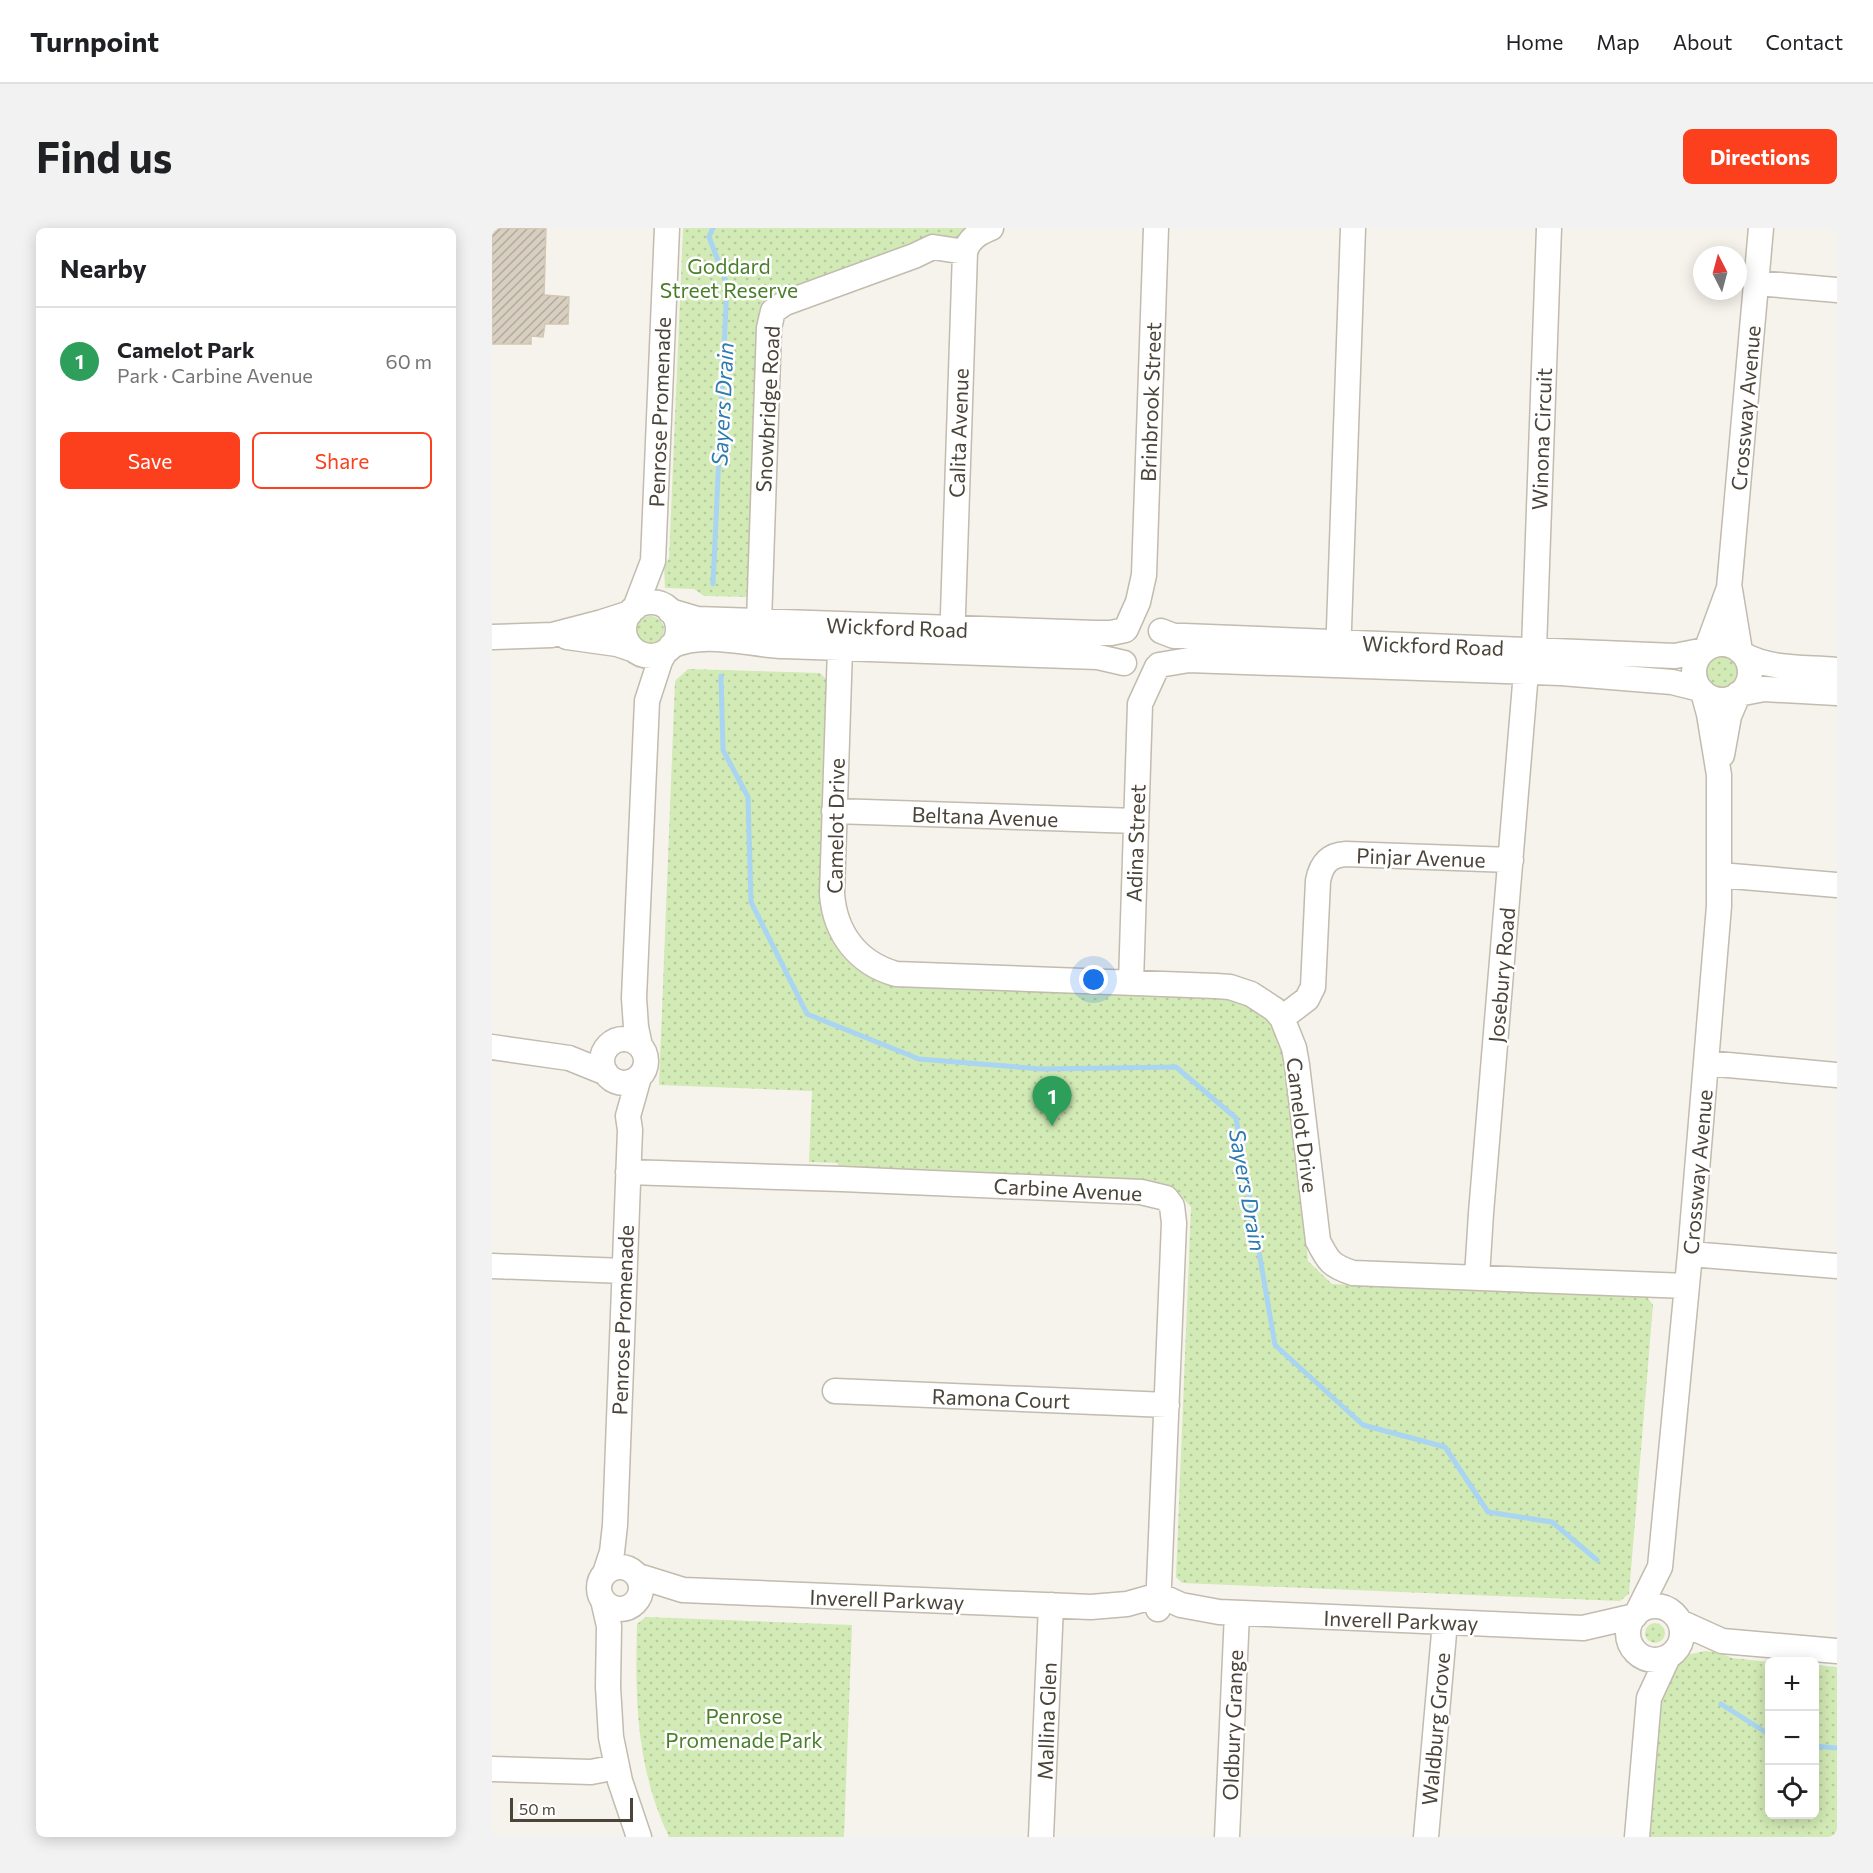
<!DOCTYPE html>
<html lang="en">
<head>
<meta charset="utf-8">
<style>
	:root { --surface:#fff; --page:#f2f2f2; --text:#202124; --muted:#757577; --line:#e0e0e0; --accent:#fc3f1d }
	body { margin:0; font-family:Commissioner,sans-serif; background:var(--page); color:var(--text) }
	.controls { position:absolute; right:18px; bottom:18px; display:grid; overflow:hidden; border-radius:9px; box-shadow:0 3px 15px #0003 }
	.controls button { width:54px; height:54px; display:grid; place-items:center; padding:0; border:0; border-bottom:2px solid var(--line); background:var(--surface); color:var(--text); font:30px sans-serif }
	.compass { position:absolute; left:1201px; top:18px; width:54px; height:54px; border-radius:50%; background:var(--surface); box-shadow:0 3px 15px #0003; rotate:354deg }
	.scale { position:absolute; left:18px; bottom:15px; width:123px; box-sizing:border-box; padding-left:6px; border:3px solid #4b4439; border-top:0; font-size:16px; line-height:21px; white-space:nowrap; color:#4b4439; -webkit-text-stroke:4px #fff; paint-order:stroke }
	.you { position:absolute; left:602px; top:752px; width:21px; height:21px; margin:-15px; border:4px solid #fff; border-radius:50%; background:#1a73e8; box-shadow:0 0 0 9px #1a73e833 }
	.badge { display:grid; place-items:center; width:39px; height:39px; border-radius:50%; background:var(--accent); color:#fff; font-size:20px; font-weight:700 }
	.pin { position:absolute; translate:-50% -50px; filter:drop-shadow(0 2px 3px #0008) }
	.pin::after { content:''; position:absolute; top:32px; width:21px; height:18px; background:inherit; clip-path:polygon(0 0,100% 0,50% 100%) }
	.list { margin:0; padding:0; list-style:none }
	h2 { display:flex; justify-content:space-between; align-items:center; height:78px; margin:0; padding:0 24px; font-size:26px }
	h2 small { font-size:20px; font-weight:400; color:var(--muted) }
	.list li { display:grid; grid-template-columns:39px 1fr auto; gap:18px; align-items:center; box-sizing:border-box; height:108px; padding:0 24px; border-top:2px solid var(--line) }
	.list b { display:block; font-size:22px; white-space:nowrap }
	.list p { margin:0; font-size:20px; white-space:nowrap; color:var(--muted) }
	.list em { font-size:20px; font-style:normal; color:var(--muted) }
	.actions { display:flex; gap:12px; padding:18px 24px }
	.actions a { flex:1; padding:14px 0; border:2px solid var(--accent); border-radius:9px; text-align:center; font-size:21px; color:var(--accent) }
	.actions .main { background:var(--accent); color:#fff }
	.icon { flex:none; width:33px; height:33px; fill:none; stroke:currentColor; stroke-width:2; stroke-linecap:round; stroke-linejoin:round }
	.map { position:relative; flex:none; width:1345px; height:1609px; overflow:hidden; border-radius:9px }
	header { display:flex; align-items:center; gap:36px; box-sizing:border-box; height:84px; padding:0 30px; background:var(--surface); border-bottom:2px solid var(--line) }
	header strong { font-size:28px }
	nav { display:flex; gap:33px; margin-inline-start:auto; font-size:21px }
	.intro { display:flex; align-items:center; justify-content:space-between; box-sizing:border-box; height:144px; padding:0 36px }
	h1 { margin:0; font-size:42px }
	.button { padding:15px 27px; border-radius:9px; background:var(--accent); color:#fff; font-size:21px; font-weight:700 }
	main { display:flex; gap:36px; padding:0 36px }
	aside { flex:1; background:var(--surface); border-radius:9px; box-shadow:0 3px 15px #0003 }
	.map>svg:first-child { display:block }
	.green { fill:url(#green-dots) }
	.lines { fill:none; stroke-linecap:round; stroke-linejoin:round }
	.stream { stroke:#a9d4f2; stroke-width:5 }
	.building { fill:url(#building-hatch); stroke:#d3c7b4; stroke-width:1.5 }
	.minor-casing { stroke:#c2bbae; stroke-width:27 }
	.minor { stroke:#fff; stroke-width:24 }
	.labels { text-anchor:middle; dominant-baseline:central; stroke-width:5; stroke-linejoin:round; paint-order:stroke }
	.park-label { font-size:21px; fill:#4a7f2a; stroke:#fff }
	.street-label { font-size:21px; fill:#4b4439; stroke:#fff }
	.water-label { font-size:22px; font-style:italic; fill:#2e7ab2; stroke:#fff }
</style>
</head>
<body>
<header>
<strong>Turnpoint</strong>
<nav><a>Home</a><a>Map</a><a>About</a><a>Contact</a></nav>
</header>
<div class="intro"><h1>Find us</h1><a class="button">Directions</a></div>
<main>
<aside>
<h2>Nearby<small></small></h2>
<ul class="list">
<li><span class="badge" style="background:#2e9e5b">1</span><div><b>Camelot Park</b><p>Park · Carbine Avenue</p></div><em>60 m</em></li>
</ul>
<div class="actions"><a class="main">Save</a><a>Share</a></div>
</aside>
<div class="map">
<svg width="1345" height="1609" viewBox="0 0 1345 1609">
	<defs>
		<pattern id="green-dots" width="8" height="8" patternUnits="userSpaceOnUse" patternTransform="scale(1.5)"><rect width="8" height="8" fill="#d2eab5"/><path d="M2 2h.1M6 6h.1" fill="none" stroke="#b6ca9c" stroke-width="1.8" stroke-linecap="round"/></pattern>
		<pattern id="building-hatch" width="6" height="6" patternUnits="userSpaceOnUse" patternTransform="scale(1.5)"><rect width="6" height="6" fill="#d8cfc1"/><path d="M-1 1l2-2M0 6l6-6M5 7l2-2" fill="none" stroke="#b1aa9e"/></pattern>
	</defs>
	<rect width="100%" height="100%" fill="#f6f3ec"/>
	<path class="green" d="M 191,0 L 482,0 L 464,15 L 287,70 L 260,369 L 212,368 L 202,361 L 173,360 L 172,337 L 177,331 Z
		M144 402a14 14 0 1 1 28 0a14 14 0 1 1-28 0Z
		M1214 444a17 17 0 1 1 34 0a17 17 0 1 1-34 0Z
		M 196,441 L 328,445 L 335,452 L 328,670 C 333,723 365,755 418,759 L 733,771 L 752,776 L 773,790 L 782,801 L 796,832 L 816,1033 L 840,1056 L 1155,1069 L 1161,1077 L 1137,1366 L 1128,1373 L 690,1355 L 684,1349 L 699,979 L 680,958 L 346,945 L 346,935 L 317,934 L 320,863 L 167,857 L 183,453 Z
		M 154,1389 L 360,1397 L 352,1609 L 177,1609 C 144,1540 143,1471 145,1396 Z
		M1153 1405a10 10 0 1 1 20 0a10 10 0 1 1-20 0Z
		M 1213,1423 L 1229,1425 L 1240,1430 L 1278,1434 L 1278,1586 L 1322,1586 L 1323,1437 L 1345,1439 L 1345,1609 L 1157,1609 L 1169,1466 L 1183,1435 L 1194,1427 Z"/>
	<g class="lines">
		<path class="stream" d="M 221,0 L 217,9 L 235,56 L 221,356
			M 229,448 L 231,522 L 256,569 L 259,674 L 315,786 L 427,831 L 550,841 L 684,839 L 744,890 L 783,1117 L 871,1197 L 953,1219 L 996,1284 L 1060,1294 L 1105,1332
			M 1229,1476 L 1278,1507
			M 1322,1518 L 1345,1520"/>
	</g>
	<path class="building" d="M 0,0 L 54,1 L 52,67 L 77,69 L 76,96 L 53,96 L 51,109 L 39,108 L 39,116 L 0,116 Z"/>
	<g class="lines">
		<defs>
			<path id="minor" d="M 1264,55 L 1345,62
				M 1238,362 L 1248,423
				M132 401a27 27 0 1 1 54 0a27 27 0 1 1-54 0Z
				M 143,380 L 161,333 L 175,0
				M 178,383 L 205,391 L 604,405 L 619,405 L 633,402
				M 267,394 L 277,100 L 281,83 L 293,75 L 422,28 L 441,19 L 473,24
				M 634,401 L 646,374 L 652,347 L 664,0
				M 669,403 L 682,408 L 692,408 L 1183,428 L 1213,422
				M 0,409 L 60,407 L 110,394 L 138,385
				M 75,409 L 125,416 L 140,421
				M 460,416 L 473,24 C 477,10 487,5 499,0
				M1202 444a28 28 0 1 1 56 0a28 28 0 1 1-56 0Z
				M 179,418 C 214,402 256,417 292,418 C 397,422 501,425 606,429 L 632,435
				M 348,420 L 340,666 C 343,705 365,735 404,746 L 724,758 L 738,759 L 759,766 L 782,781 L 790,790 L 802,820 L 805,837 L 826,1013 C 836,1033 839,1038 861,1045 L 1195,1058
				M 1215,420 L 1237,360 L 1269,0
				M 1042,421 L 1057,0
				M 1252,427 C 1279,442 1315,439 1345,442
				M 846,429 L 861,0
				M 667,437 L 697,432 L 1069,445 L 1180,454 L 1208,461
				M 1246,466 L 1272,461 L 1345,465
				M 1230,527 L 1237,488 L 1246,467
				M 342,583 L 644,593
				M 1228,647 L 1345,657
				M 639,754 L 648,476 L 665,439
				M 790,790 L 815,771 L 821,759 L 826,653 C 829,637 836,627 854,626 L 1019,632
				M110 833a22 22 0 1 1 44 0a22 22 0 1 1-44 0Z
				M 148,818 L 144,799 L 142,770 L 155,473 L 168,433 L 173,424
				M 0,819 L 77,830 L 114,845
				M 1214,835 L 1345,847
				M 136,944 L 350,951 L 649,964 L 674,970 L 680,978 L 682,995 L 666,1381
				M 1198,1026 L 1345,1038
				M 0,1038 L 132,1043
				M 985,1049 L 989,985 L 1034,444
				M 343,1163 L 675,1177
				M107 1360a21 21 0 1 1 42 0a21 21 0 1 1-42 0Z
				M 113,1345 L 120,1324 L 123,1297 L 138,902 L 136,888 L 147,849
				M 146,1348 L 191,1362 L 599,1379 L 635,1376 L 667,1367 L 689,1377 L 727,1384 L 1091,1400 L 1143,1388
				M 111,1372 L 117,1398 L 116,1459 L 119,1509 L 128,1553 L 147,1609
				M1136 1405a27 27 0 1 1 54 0a27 27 0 1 1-54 0Z
				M 1145,1385 L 1168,1339 L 1198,1026 L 1227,678 L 1227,547 L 1217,486 L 1211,464
				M 1188,1394 L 1230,1413 L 1345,1423
				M 0,1541 L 99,1544 L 125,1539
				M 549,1609 L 559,1377
				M 735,1609 L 745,1385
				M 934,1609 L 953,1394
				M 1145,1609 L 1157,1470 L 1176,1429"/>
		</defs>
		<use href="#minor" class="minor-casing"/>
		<use href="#minor" class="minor"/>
	</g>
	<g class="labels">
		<g class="park-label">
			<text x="237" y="37">Goddard<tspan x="237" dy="24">Street Reserve</tspan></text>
			<text x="252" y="1487">Penrose<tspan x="252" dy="24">Promenade Park</tspan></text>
		</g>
		<g class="street-label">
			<text transform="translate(658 174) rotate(-88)">Brinbrook Street</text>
			<text transform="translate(1253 180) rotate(-85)">Crossway Avenue</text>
			<text transform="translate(275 181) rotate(-87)">Snowbridge Road</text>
			<text transform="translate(167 184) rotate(-88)">Penrose Promenade</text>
			<text transform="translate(466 205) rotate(-88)">Calita Avenue</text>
			<text transform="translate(1049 211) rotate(-88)">Winona Circuit</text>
			<text transform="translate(405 399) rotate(2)">Wickford Road</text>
			<text transform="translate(941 417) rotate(2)">Wickford Road</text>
			<text transform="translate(493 588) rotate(2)">Beltana Avenue</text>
			<text transform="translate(343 598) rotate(-89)">Camelot Drive</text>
			<text transform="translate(643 615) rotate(-88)">Adina Street</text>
			<text transform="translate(929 629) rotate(2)">Pinjar Avenue</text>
			<text transform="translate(1009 747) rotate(-85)">Josebury Road</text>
			<text transform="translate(811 897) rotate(83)">Camelot Drive</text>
			<text transform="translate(1205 944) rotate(-85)">Crossway Avenue</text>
			<text transform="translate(576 961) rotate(3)">Carbine Avenue</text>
			<text transform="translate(130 1092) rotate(-88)">Penrose Promenade</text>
			<text transform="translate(509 1170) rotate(2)">Ramona Court</text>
			<text transform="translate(395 1371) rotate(2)">Inverell Parkway</text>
			<text transform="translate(909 1392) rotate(2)">Inverell Parkway</text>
			<text transform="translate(554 1493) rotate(-88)">Mallina Glen</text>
			<text transform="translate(740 1497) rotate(-88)">Oldbury Grange</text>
			<text transform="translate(943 1501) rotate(-85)">Waldburg Grove</text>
		</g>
		<g class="water-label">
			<text transform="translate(230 176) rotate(-87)">Sayers Drain</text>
			<text transform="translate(756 962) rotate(80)">Sayers Drain</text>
		</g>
	</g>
</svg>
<div class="controls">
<button>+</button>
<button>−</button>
<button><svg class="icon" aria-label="locate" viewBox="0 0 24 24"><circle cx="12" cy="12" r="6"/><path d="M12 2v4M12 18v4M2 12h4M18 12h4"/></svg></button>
</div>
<svg class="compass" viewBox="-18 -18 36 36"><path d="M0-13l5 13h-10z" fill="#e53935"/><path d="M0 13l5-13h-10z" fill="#757577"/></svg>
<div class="scale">50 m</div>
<div class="you"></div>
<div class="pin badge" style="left:560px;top:898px;background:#2e9e5b">1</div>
</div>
</main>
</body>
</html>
